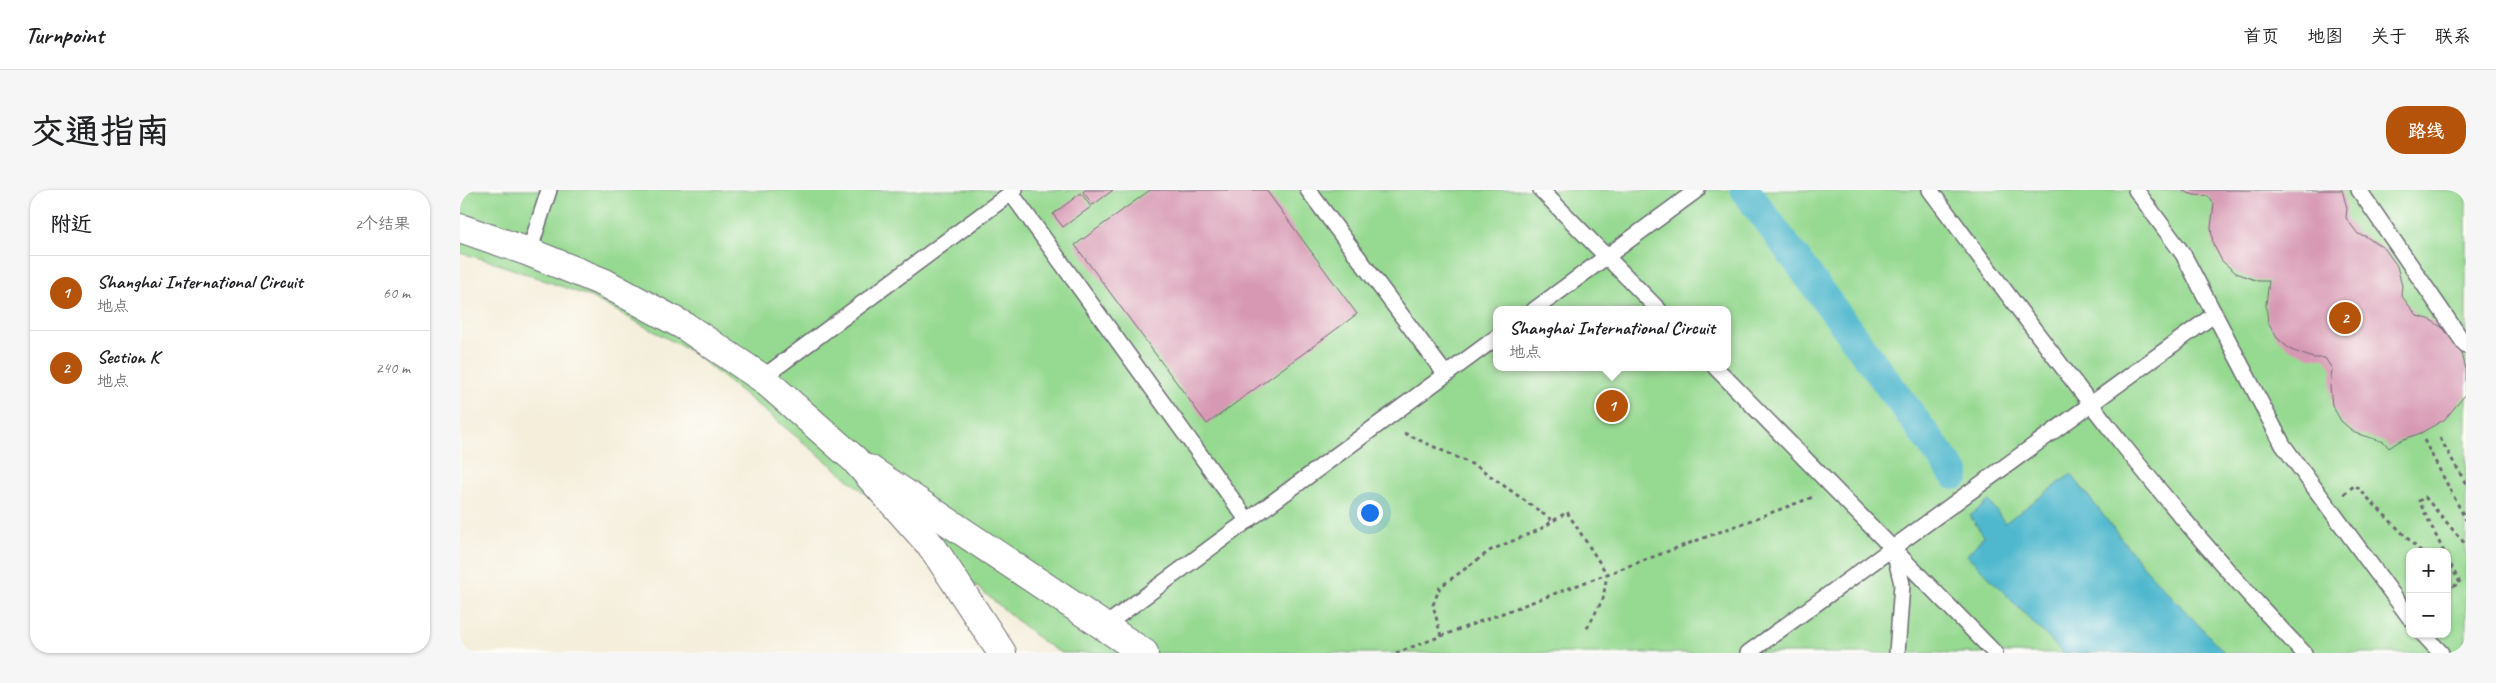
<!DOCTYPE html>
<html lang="zh">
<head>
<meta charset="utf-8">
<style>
	:root { --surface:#fff; --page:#f6f6f6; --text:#202124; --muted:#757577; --line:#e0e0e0; --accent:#b45309 }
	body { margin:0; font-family:Caveat,"LXGW WenKai TC",sans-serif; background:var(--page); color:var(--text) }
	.controls { position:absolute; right:15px; bottom:15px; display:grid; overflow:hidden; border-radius:10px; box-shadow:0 1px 4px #0004 }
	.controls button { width:45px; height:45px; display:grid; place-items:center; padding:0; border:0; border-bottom:1px solid var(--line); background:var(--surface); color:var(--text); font:25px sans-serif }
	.you { position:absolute; left:909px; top:322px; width:18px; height:18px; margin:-12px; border:4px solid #fff; border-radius:50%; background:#1a73e8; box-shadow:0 0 0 8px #1a73e833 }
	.badge { display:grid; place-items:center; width:32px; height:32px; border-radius:50%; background:var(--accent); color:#fff; font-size:16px; font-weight:700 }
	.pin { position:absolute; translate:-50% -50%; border:2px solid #fff; box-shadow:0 1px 5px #0006 }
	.popup { position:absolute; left:1033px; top:116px; width:238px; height:65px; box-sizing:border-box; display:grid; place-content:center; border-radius:10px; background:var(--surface); filter:drop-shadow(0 1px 4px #0005); font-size:16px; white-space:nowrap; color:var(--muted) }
	.popup b { font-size:19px; color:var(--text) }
	.popup::after { content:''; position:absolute; left:50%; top:100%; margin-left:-10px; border:10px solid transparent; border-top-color:var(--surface) }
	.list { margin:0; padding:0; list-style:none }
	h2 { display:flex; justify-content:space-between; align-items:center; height:65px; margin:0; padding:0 20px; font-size:21px }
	h2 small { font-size:16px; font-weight:400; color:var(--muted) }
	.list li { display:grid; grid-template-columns:32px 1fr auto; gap:15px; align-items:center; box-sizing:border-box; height:75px; padding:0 20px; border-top:1px solid var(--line) }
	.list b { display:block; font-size:19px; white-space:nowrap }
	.list p { margin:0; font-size:16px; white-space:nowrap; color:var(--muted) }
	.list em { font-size:16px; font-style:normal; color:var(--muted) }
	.map { position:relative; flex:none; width:2006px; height:463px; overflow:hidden; border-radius:20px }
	header { display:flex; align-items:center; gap:30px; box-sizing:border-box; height:70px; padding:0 25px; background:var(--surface); border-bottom:1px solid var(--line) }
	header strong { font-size:24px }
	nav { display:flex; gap:28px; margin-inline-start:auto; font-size:18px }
	.intro { display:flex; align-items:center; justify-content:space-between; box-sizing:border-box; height:120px; padding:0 30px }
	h1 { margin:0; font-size:35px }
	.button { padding:12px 22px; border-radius:20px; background:var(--accent); color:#fff; font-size:18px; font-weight:700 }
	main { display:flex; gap:30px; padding:0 30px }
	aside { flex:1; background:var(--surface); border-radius:20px; box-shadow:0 1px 4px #0004 }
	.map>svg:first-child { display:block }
	.green { fill:#96d991; stroke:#5c7e66; fill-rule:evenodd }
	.water { fill:#50b8ce; stroke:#396d84 }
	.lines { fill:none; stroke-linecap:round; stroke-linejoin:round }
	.canal { stroke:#50b8ce; stroke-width:30 }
	.building { fill:#d798b3 }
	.service-casing { stroke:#6c6973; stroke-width:18 }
	.minor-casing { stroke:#6c6973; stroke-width:30 }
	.tertiary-casing { stroke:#6c6973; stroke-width:30 }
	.path { stroke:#6c6973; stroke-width:3; stroke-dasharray:4 4; stroke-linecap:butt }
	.service { stroke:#fff; stroke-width:15 }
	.minor { stroke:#fff; stroke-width:28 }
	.tertiary { stroke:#fff; stroke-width:28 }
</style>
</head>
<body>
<header>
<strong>Turnpoint</strong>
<nav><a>首页</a><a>地图</a><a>关于</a><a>联系</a></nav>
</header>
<div class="intro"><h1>交通指南</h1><a class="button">路线</a></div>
<main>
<aside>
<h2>附近<small>2个结果</small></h2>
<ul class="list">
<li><span class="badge">1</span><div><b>Shanghai International Circuit</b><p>地点</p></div><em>60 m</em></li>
<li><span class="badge">2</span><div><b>Section K</b><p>地点</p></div><em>240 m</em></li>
</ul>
</aside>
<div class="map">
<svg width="2006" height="463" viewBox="0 0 2006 463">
	<rect width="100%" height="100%" fill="#fdfcf7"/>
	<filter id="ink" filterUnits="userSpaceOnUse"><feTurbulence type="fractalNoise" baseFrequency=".02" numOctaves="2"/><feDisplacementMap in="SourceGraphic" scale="10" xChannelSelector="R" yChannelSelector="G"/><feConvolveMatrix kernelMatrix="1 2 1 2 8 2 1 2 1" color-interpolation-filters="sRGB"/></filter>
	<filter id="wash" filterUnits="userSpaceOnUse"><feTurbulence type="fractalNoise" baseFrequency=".0096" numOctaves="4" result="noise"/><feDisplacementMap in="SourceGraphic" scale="20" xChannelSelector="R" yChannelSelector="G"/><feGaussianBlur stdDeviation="1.12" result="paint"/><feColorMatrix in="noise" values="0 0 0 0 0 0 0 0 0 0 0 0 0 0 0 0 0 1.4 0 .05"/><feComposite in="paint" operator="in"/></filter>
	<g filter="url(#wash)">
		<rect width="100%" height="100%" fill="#f4eedb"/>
		<path class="green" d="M 0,0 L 2006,0 L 2006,463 L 601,463 L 583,452 L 364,269 L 232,162 L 131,107 L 27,70 L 0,63 ZM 1037,120 L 1267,120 L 1267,177 L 1037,177 ZM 1950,362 L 1987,362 L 1987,444 L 1950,444 Z"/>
		<path class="water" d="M 1611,284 L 1682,375 L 1765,463 L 1603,463 L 1507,365 L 1524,346 L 1510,326 L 1529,311 L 1545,333 Z"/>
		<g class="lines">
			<path class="canal" d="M 1285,0 L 1495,285"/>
		</g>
		<g id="blocks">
			<path class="building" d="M 625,0 L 653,0 L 633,15 L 623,2 Z
				M 690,0 L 806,0 L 897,124 L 747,234 L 615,55 Z
				M 1720,0 L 1882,0 L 1887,18 L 1886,28 L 1898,44 L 1905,46 L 1925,59 L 1937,76 L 1942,96 L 1941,105 L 1957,126 L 1969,129 L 1989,142 L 2001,160 L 2006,179 L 2006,204 L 1985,229 L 1961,243 L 1941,250 L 1929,258 L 1924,252 L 1895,243 L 1881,231 L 1872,215 L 1870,197 L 1872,179 L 1865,168 L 1853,168 L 1831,160 L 1817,148 L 1808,132 L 1806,114 L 1809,91 L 1798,91 L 1776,83 L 1762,71 L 1753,54 L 1751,37 L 1754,14 L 1748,6 L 1734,5 Z
				M 621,3 L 631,17 L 603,37 L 593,24 Z"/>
		</g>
	</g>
	<g filter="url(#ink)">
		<use href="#blocks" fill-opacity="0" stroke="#6c6973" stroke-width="1"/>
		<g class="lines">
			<defs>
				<path id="service" d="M 848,0 L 986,185
					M 1081,0 L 1199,120
					M 1470,0 C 1589,160 1704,319 1844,463
					M 1676,0 L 1723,64 L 1823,255 L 1950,428
					M 1899,0 L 2006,156
					M 551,3 L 788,331
					M 69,62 L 89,0
					M 1074,120 L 1237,0
					M 1255,177 L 1535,463
					M 302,188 L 555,0
					M 1434,361 L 1442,394 L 1437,463
					M 643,437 L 1037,147
					M 1963,444 L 1981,463
					M 1288,463 L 1755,124"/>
				<path id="minor" d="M 409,279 L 684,463"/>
				<path id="tertiary" d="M 0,38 L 69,62 L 145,93 L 226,137 L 302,188 L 394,269 L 473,358 L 542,463"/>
			</defs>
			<use href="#service" class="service-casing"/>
			<use href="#minor" class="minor-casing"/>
			<use href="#tertiary" class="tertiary-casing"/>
			<path class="path" d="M 944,243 L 1018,277 L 1093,331
				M 1980,248 L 2006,294
				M 1964,250 L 2006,330
				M 1884,304 L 1895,295 L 1961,362
				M 1984,362 L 1959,311 L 1965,307 L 2006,355
				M 1987,368 L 2000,393 L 1994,396 L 1987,389
				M 981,446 L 973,415 L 980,397 L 1031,360 L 1079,340 L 1107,322 L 1147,384 L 1143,409 L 1126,440
				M 936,463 L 1353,307"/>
			<use href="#service" class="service"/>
			<use href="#minor" class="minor"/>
			<use href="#tertiary" class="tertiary"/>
		</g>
	</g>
</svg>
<div class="controls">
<button>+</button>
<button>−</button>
</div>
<div class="you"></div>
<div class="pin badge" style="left:1152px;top:216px">1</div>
<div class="popup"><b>Shanghai International Circuit</b>地点</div>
<div class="pin badge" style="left:1885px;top:128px">2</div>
</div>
</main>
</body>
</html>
